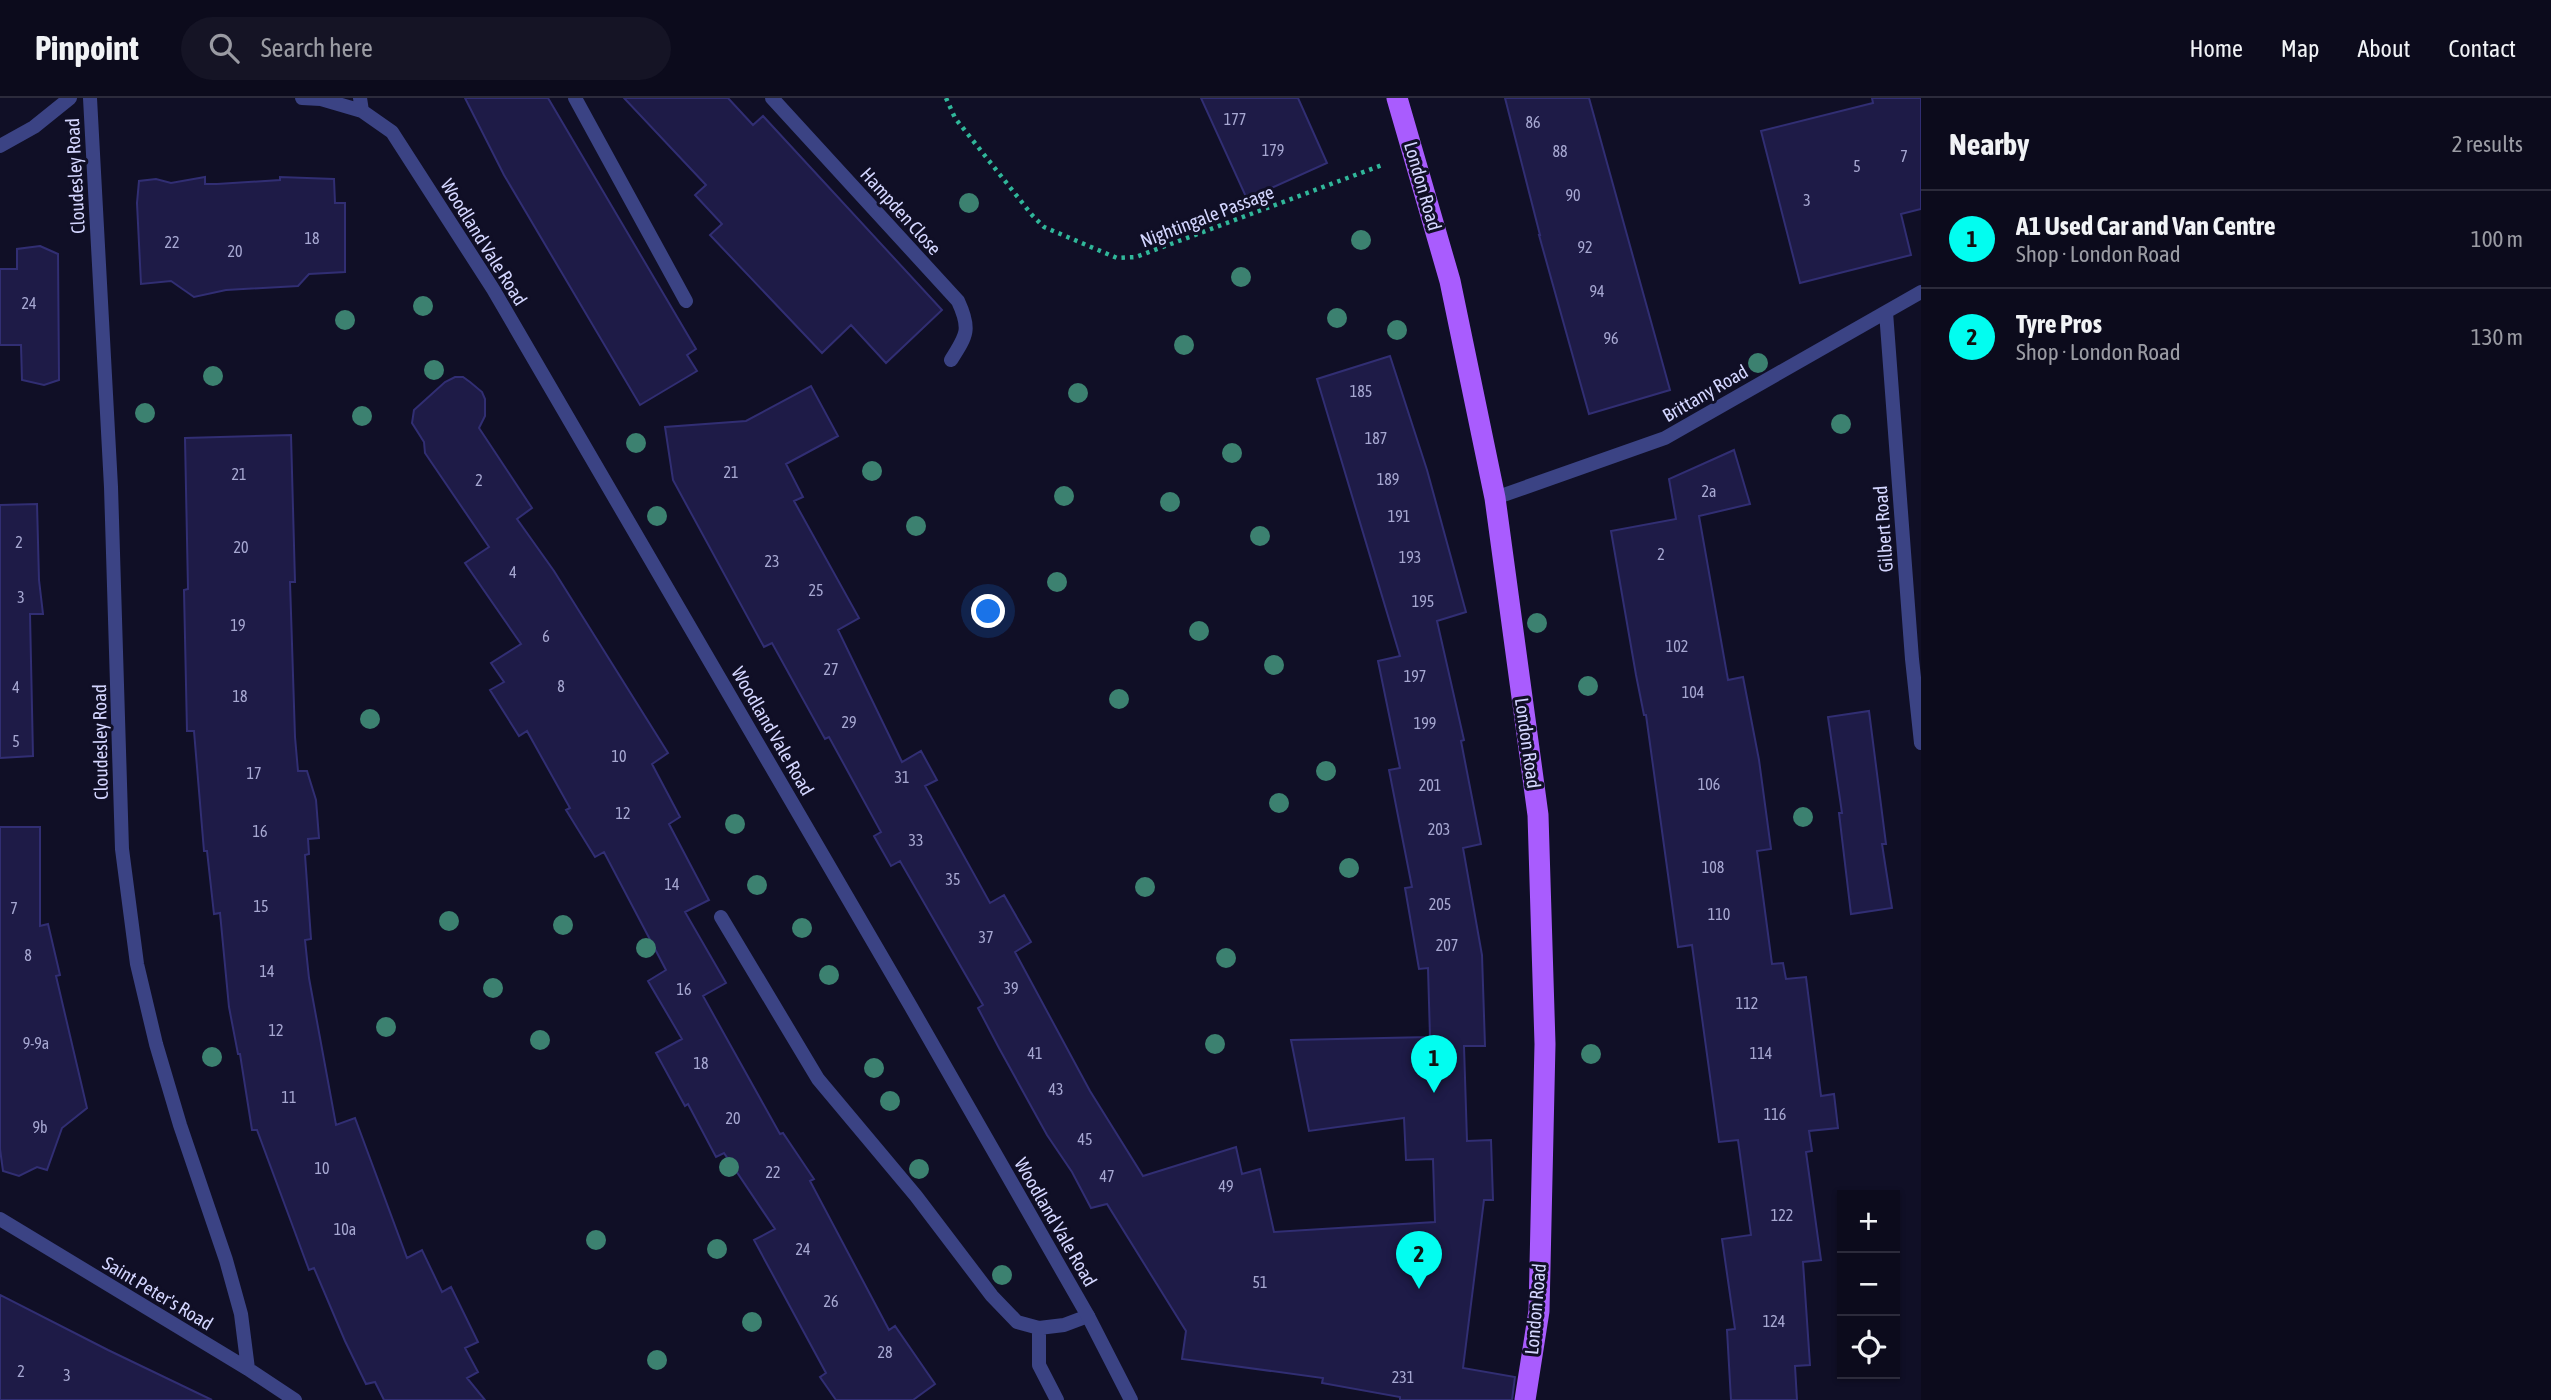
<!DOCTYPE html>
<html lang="en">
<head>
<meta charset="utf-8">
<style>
	:root { --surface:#0c0b1c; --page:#151425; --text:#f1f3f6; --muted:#9a9ba3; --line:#2c2b3b; --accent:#02fdf0 }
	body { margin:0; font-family:"Asap Condensed",sans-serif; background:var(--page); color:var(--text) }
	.controls { position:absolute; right:21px; bottom:21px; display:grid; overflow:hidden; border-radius:0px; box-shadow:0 2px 5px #0004 }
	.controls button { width:63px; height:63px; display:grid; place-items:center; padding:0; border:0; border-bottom:2px solid var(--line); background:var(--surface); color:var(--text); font:35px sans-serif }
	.you { position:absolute; left:989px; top:514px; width:24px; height:24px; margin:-18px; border:5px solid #fff; border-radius:50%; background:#1a73e8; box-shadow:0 0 0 10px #1a73e833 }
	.badge { display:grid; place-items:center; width:46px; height:46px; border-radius:50%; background:var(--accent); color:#111; font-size:23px; font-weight:700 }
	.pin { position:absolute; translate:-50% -58px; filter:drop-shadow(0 2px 4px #0008) }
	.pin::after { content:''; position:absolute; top:37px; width:24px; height:21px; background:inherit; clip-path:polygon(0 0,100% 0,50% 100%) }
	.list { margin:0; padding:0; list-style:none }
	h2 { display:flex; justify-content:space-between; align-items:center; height:91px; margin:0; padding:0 28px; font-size:30px }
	h2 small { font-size:23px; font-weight:400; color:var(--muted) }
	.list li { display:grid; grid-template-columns:46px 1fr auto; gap:21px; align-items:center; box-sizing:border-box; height:98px; padding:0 28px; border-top:2px solid var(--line) }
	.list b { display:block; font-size:26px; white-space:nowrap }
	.list p { margin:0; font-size:23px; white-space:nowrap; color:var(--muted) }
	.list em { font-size:23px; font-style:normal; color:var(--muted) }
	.icon { flex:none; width:38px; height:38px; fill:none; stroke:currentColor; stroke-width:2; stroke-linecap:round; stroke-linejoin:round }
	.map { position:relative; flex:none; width:1921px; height:1302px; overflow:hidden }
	header { display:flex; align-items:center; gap:42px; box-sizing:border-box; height:98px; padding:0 35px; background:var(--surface); border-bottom:2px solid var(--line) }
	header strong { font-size:33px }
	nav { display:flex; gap:38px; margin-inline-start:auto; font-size:24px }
	.search { width:490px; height:63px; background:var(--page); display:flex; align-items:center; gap:18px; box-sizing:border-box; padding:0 24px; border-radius:38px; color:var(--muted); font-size:26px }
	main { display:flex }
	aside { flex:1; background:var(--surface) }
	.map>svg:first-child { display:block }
	.building { fill:#1e1b47; stroke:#312e73; stroke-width:2 }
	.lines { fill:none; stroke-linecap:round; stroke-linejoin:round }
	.path { stroke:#30b79a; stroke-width:4.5; stroke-dasharray:3.5 5; stroke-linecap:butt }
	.lane { stroke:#3b4384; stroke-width:14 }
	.street { stroke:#3b4384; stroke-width:14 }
	.primary { stroke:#a95cfe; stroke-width:21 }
	.tree { fill:#3c8170 }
	.labels { text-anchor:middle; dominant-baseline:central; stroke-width:6; stroke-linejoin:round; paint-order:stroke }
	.number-label { font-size:16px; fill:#a6a7d1 }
	.street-label { font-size:19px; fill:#d4d6ff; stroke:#100f26 }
</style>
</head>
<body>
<header>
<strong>Pinpoint</strong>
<div class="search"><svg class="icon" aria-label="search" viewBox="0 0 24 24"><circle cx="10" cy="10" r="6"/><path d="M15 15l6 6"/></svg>Search here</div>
<nav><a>Home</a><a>Map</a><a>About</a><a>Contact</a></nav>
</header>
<main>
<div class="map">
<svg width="1921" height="1302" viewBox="0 0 1921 1302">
	<rect width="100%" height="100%" fill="#100f26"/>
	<path class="building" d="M 465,0 L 548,0 L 696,251 L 687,257 L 697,273 L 640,307 L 504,77 Z
		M 624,0 L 728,0 L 753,27 L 763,18 L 942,212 L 886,265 L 851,227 L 822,255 L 710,137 L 722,126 L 695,97 L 706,87 Z
		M 1201,0 L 1298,0 L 1327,65 L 1247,101 Z
		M 1505,0 L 1589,0 L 1670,292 L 1589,316 L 1539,137 L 1540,137 Z
		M 1872,0 L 1921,0 L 1921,111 L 1901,116 L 1911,157 L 1800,185 L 1761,33 L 1873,5 Z
		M 205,79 L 205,86 L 217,86 L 280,82 L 280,79 L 334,81 L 335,105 L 345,105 L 345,174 L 309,176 L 298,188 L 226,192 L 194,199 L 171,183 L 141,186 L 137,105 L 139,83 L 156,81 L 171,85 Z
		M 40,148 L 58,156 L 59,282 L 44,287 L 22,282 L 21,247 L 0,247 L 0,171 L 17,171 L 17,151 Z
		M 1390,258 L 1427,372 L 1466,514 L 1437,523 L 1464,642 L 1461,643 L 1481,746 L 1463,750 L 1482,857 L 1485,948 L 1464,948 L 1467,1043 L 1491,1042 L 1493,1102 L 1484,1102 L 1463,1270 L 1515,1279 L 1512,1302 L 1400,1302 L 1400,1299 L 1322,1285 L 1323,1280 L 1182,1261 L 1186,1233 L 1107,1106 L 1091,1110 L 1072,1074 L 1047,1037 L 999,950 L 978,910 L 983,907 L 900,763 L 891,768 L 874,738 L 881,734 L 829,639 L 825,641 L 772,545 L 764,549 L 673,382 L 665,329 L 746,323 L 811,288 L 838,338 L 786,366 L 803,399 L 794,403 L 859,520 L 838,532 L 902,664 L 921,653 L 937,682 L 925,688 L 990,805 L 1004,797 L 1031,844 L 1015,854 L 1090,993 L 1143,1078 L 1236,1049 L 1242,1076 L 1260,1071 L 1274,1134 L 1435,1124 L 1433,1061 L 1406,1062 L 1404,1020 L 1309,1033 L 1291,942 L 1430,939 L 1428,870 L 1419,871 L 1405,790 L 1412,789 L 1389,672 L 1400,670 L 1378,563 L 1400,558 L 1317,281 Z
		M 455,279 L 463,279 L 470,284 L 482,294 L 485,301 L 485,318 L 479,330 L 532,410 L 517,421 L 554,473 L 668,655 L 652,666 L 680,719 L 669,726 L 709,802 L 685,814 L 726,885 L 703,898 L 780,1036 L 783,1035 L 814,1081 L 810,1083 L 889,1232 L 895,1228 L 935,1286 L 913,1302 L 836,1302 L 820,1279 L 826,1275 L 754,1142 L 775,1131 L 724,1055 L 716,1059 L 688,1006 L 685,1008 L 656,955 L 682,941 L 648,883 L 666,872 L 604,754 L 595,759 L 566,712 L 570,710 L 527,633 L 519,638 L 490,592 L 504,584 L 491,565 L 521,546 L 465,465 L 489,449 L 425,355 L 424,344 L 412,325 L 414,312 L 445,284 Z
		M 291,337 L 295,484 L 290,484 L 295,639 L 298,673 L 307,673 L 316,702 L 319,740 L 308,741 L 309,756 L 305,757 L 311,841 L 305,842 L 309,880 L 336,1027 L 355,1020 L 407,1160 L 422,1152 L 442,1194 L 451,1189 L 478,1244 L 465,1250 L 478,1274 L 467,1280 L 485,1302 L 384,1302 L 375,1284 L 366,1286 L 345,1243 L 314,1170 L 309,1172 L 257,1032 L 252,1032 L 240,956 L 238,956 L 229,909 L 220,815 L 214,816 L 207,753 L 204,753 L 194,633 L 187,633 L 184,492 L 188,491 L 185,340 Z
		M 1734,352 L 1750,406 L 1699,418 L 1728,582 L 1743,579 L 1759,662 L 1771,751 L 1757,753 L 1772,866 L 1783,865 L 1786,881 L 1806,879 L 1821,998 L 1834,996 L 1838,1030 L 1809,1033 L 1812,1053 L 1806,1054 L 1821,1162 L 1803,1164 L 1810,1267 L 1795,1268 L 1797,1302 L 1731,1302 L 1727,1232 L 1735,1231 L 1722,1141 L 1751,1137 L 1738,1042 L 1719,1044 L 1692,847 L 1678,849 L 1646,617 L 1644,617 L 1636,577 L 1611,433 L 1676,421 L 1669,381 Z
		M 37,406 L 39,482 L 43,516 L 30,516 L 33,658 L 0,660 L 0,407 Z
		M 1869,613 L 1886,746 L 1882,746 L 1892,810 L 1851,816 L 1839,715 L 1842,715 L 1828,619 Z
		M 0,729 L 40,729 L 40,828 L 48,826 L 60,877 L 56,878 L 87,1010 L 62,1030 L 47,1072 L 37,1069 L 19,1078 L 3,1073 L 0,1051 Z
		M 0,1197 L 108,1252 L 212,1302 L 0,1302 Z"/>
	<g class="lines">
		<path class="path" d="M 946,0 L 955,20 L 1032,117 L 1044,129 L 1117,160 L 1136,159 L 1382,67"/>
		<path class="lane" d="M 575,0 L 686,203
			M 721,819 L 818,981 L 916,1098 L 992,1198 L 1017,1224 L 1039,1230 L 1064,1227 L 1088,1218
			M 1039,1230 L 1039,1267 L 1057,1302"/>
		<path class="street" d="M 90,0 L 111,389 L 122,751 L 137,866 L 156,946 L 180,1027 L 226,1162 L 241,1216 L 248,1271
			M 302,0 L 321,1 L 362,13
			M 360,0 L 362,13 L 392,34 L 493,191 L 910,907 L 1088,1218 L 1131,1302
			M 772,0 L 958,203 C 971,231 967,237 951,262
			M 0,48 L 34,29 L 70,0
			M 1886,214 L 1912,561 L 1921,645
			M 1495,400 L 1665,340 L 1921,194
			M 0,1121 L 248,1271 L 295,1302"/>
		<path class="primary" d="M 1397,0 L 1450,183 L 1495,400 L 1538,717 L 1545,946 L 1539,1213 L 1525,1302"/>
	</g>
	<g class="tree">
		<circle cx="969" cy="105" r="10"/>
		<circle cx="1361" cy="142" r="10"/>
		<circle cx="1241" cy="179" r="10"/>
		<circle cx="423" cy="208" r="10"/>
		<circle cx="1337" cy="220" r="10"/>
		<circle cx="345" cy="222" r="10"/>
		<circle cx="1397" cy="232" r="10"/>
		<circle cx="1184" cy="247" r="10"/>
		<circle cx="1758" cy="265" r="10"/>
		<circle cx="434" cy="272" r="10"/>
		<circle cx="213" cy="278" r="10"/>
		<circle cx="1078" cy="295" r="10"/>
		<circle cx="145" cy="315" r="10"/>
		<circle cx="362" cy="318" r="10"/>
		<circle cx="1841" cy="326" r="10"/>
		<circle cx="636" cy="345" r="10"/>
		<circle cx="1232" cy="355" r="10"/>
		<circle cx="872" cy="373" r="10"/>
		<circle cx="1064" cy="398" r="10"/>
		<circle cx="1170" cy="404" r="10"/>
		<circle cx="657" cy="418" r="10"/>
		<circle cx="916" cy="428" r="10"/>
		<circle cx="1260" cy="438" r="10"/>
		<circle cx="1057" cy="484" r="10"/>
		<circle cx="1537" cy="525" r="10"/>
		<circle cx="1199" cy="533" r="10"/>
		<circle cx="1274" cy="567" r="10"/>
		<circle cx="1588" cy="588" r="10"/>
		<circle cx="1119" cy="601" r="10"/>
		<circle cx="370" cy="621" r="10"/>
		<circle cx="1326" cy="673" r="10"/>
		<circle cx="1279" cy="705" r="10"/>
		<circle cx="1803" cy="719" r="10"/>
		<circle cx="735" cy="726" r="10"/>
		<circle cx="1349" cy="770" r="10"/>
		<circle cx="757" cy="787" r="10"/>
		<circle cx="1145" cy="789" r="10"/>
		<circle cx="449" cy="823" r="10"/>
		<circle cx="563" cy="827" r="10"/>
		<circle cx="802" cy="830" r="10"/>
		<circle cx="646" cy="850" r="10"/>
		<circle cx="1226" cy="860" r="10"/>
		<circle cx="829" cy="877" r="10"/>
		<circle cx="493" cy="890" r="10"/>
		<circle cx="386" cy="929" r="10"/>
		<circle cx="540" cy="942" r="10"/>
		<circle cx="1215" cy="946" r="10"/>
		<circle cx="1591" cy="956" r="10"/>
		<circle cx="212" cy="959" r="10"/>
		<circle cx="874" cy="970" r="10"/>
		<circle cx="890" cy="1003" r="10"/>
		<circle cx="729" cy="1069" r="10"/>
		<circle cx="919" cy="1071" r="10"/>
		<circle cx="596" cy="1142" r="10"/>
		<circle cx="717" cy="1151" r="10"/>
		<circle cx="1002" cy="1177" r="10"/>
		<circle cx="752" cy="1224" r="10"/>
		<circle cx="657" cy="1262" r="10"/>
	</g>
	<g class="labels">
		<g class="number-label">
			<text x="1235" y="21">177</text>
			<text x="1533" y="24">86</text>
			<text x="1273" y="52">179</text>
			<text x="1560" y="53">88</text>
			<text x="1904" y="58">7</text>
			<text x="1857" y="68">5</text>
			<text x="1573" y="97">90</text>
			<text x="1807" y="102">3</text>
			<text x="312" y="140">18</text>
			<text x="172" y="144">22</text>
			<text x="1585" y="149">92</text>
			<text x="235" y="153">20</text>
			<text x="1597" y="193">94</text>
			<text x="29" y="205">24</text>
			<text x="1611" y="240">96</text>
			<text x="1361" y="293">185</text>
			<text x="1376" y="340">187</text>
			<text x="731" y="374">21</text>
			<text x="239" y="376">21</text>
			<text x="1388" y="381">189</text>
			<text x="479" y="382">2</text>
			<text x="1709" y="393">2a</text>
			<text x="1399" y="418">191</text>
			<text x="19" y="444">2</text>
			<text x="241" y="449">20</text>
			<text x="1661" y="456">2</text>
			<text x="1410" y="459">193</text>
			<text x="772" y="463">23</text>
			<text x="513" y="474">4</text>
			<text x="816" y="492">25</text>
			<text x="21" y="499">3</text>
			<text x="1423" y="503">195</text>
			<text x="238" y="527">19</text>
			<text x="546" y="538">6</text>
			<text x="1677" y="548">102</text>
			<text x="831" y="571">27</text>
			<text x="1415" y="578">197</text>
			<text x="561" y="588">8</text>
			<text x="16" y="589">4</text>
			<text x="1693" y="594">104</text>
			<text x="240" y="598">18</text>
			<text x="849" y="624">29</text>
			<text x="1425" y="625">199</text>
			<text x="16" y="643">5</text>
			<text x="619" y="658">10</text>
			<text x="254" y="675">17</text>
			<text x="902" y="679">31</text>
			<text x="1709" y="686">106</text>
			<text x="1430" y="687">201</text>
			<text x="623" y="715">12</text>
			<text x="1439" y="731">203</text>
			<text x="260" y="733">16</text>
			<text x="916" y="742">33</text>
			<text x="1713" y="769">108</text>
			<text x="953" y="781">35</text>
			<text x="672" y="786">14</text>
			<text x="1440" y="806">205</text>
			<text x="261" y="808">15</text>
			<text x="14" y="810">7</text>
			<text x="1719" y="816">110</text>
			<text x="986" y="839">37</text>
			<text x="1447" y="847">207</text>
			<text x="28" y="857">8</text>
			<text x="267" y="873">14</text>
			<text x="1011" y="890">39</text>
			<text x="684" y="891">16</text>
			<text x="1747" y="905">112</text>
			<text x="276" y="932">12</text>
			<text x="36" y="945">9-9a</text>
			<text x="1035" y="955">41</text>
			<text x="1761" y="955">114</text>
			<text x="701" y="965">18</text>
			<text x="1056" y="991">43</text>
			<text x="289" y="999">11</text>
			<text x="1775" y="1016">116</text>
			<text x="733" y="1020">20</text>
			<text x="40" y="1029">9b</text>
			<text x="1085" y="1041">45</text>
			<text x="322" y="1070">10</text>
			<text x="773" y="1074">22</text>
			<text x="1107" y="1078">47</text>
			<text x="1226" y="1088">49</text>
			<text x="1782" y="1117">122</text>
			<text x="345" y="1131">10a</text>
			<text x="803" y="1151">24</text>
			<text x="1260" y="1184">51</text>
			<text x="831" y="1203">26</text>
			<text x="1774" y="1223">124</text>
			<text x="885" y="1254">28</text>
			<text x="21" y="1273">2</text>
			<text x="67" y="1277">3</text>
			<text x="1403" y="1279">231</text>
		</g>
		<g class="street-label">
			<text transform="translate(75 78) rotate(-93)">Cloudesley Road</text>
			<text transform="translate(1423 88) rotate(74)">London Road</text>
			<text transform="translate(901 113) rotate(48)">Hampden Close</text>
			<text transform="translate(1207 118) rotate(-21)">Nightingale Passage</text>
			<text transform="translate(484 144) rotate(58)">Woodland Vale Road</text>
			<text transform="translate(1705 295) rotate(-30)">Brittany Road</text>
			<text transform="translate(1883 431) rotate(-94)">Gilbert Road</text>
			<text transform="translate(773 633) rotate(60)">Woodland Vale Road</text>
			<text transform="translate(100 644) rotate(-91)">Cloudesley Road</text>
			<text transform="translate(1528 645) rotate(82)">London Road</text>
			<text transform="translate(1056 1124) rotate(60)">Woodland Vale Road</text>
			<text transform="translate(158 1195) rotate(31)">Saint Peter's Road</text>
			<text transform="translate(1535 1211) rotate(-85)">London Road</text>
		</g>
	</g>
</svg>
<div class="controls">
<button>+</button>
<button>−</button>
<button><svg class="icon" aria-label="locate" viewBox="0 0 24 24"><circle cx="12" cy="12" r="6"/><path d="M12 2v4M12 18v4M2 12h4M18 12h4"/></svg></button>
</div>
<div class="you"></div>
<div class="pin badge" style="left:1434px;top:995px">1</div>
<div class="pin badge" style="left:1419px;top:1191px">2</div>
</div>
<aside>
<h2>Nearby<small>2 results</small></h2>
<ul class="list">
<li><span class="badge">1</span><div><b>A1 Used Car and Van Centre</b><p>Shop · London Road</p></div><em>100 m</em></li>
<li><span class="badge">2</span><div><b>Tyre Pros</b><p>Shop · London Road</p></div><em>130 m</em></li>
</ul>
</aside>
</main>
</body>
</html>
